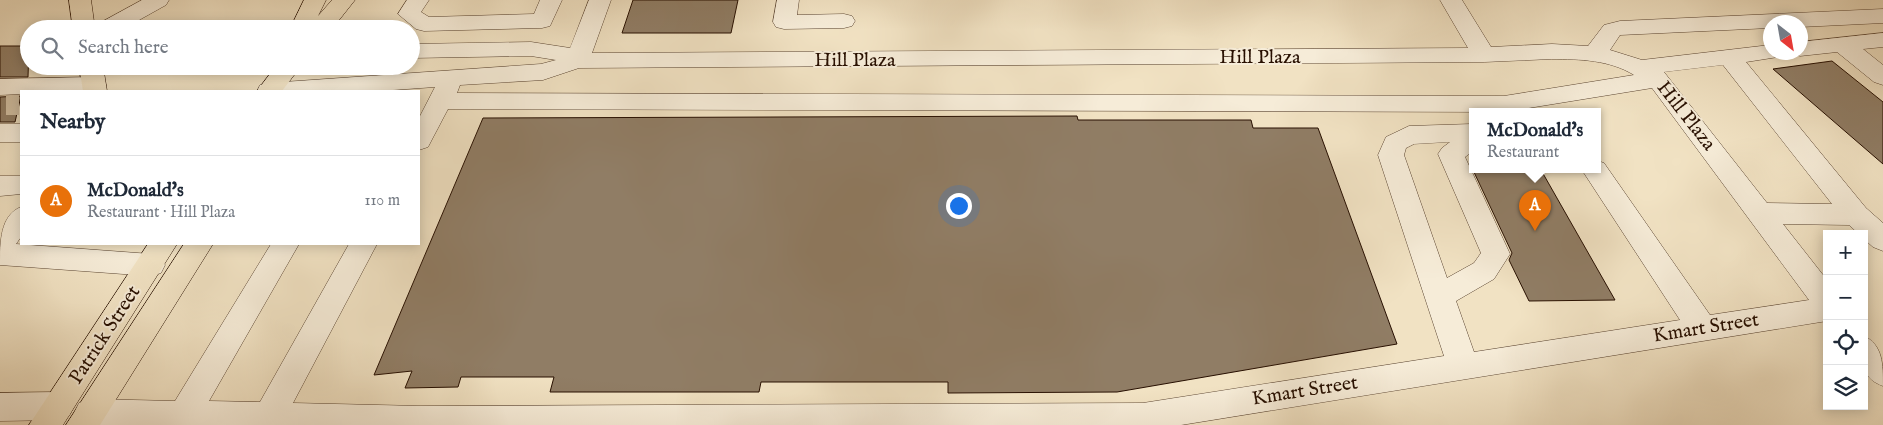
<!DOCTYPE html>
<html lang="en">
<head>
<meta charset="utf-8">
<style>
	:root { --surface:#fff; --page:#f6f6f7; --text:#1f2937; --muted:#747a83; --line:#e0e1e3; --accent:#d93025 }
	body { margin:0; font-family:"IM FELL English",serif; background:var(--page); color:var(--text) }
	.controls { position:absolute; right:15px; bottom:15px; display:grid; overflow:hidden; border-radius:0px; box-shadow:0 2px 12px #0003 }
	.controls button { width:45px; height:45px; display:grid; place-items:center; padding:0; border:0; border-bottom:1px solid var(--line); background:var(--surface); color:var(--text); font:25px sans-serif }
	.compass { position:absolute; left:1763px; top:15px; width:45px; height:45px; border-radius:50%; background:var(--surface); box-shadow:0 2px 12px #0003; rotate:149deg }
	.you { position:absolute; left:958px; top:205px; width:18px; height:18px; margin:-12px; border:4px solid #fff; border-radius:50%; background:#1a73e8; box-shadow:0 0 0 8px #1a73e833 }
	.badge { display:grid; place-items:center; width:32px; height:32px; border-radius:50%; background:var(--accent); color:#fff; font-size:16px; font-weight:700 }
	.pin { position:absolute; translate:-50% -41px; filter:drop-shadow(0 1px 2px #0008) }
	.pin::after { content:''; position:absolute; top:26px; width:18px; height:15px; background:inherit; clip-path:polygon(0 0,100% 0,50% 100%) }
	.popup { position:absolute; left:1469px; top:108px; width:132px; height:65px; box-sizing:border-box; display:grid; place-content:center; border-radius:0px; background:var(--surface); filter:drop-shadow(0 1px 4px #0005); font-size:16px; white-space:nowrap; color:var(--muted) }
	.popup b { font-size:19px; color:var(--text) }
	.popup::after { content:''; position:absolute; left:50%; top:100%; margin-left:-10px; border:10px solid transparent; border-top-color:var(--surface) }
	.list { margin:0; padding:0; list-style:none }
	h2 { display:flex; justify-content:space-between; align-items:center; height:65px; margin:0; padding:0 20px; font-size:21px }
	h2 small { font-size:16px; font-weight:400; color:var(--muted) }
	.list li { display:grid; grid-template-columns:32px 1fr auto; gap:15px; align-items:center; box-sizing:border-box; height:90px; padding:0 20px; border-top:1px solid var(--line) }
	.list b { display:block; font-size:19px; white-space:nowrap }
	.list p { margin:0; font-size:16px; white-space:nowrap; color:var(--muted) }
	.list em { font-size:16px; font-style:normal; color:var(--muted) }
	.icon { flex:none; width:28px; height:28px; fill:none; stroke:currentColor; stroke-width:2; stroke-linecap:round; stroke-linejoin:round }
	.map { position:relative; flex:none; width:1883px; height:425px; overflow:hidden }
	.search { position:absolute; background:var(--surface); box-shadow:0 2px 12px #0003; left:20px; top:20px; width:400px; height:55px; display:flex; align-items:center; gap:12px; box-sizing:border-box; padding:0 18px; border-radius:28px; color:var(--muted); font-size:19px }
	.panel { position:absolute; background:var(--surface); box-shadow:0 2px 12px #0003; left:20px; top:90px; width:400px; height:155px; border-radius:0px }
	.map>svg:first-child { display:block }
	.building { fill:#907d65; stroke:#270f00 }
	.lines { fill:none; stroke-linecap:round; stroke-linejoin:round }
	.minor-tunnel { stroke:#d3c2a6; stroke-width:24; stroke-dasharray:24 12; stroke-linecap:butt }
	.minor-casing { stroke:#5a4431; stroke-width:1 }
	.major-casing { stroke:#270f00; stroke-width:1 }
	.minor { fill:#f6ecd8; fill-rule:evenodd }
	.major { fill:#f1e2c3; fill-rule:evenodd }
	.labels { text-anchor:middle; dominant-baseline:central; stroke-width:4; stroke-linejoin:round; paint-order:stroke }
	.street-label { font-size:20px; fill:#270f00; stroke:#f6ecd8 }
</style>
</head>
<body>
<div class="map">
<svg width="1883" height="425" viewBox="0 0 1883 425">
	<rect width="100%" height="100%" fill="#f1e2c3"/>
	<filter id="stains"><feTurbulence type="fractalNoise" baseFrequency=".004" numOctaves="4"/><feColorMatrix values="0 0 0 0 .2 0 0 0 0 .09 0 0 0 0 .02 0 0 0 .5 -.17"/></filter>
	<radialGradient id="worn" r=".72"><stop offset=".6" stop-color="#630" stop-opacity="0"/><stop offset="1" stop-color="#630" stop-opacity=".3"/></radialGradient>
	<path class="building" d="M 633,0 L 738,0 L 731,33 L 622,33 Z
		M 0,46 L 29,46 L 28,77 L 0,77 Z
		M 1832,61 L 1883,102 L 1883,164 L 1773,69 Z
		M 21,96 L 15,122 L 0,122 L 0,97 Z
		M 1077,116 L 1078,120 L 1251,120 L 1253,128 L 1318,128 L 1397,344 L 1117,392 L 948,393 L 948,382 L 761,382 L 759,392 L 550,392 L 554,377 L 461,377 L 458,387 L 405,388 L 412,371 L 374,375 L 483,118 Z
		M 1473,170 L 1541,170 L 1615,300 L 1529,301 L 1509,260 L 1512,253 Z"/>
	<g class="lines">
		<path class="minor-tunnel" d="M 6,103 L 19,103"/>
		<defs>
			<path id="minor" d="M 142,0 L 169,0 L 166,5 L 123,29 L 95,29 L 98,24 Z
				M 407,0 L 429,0 L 421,12 L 429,17 L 534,14 L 540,0 L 562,0 L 550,26 L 542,28 L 424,31 L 416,29 L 398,14 Z
				M 589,0 L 611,0 L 592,53 L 1468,48 L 1440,0 L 1462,0 L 1491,47 L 1552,44 L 1588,46 L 1604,25 L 1620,21 L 1883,9 L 1883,23 L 1800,27 L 1800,22 L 1770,22 L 1770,28 L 1620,35 L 1610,50 L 1642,60 L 1770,45 L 1770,52 L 1781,52 L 1778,57 L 1746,62 L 1866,208 L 1883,223 L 1883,251 L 1873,247 L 1864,239 L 1864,234 L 1859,234 L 1849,225 L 1783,224 L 1827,280 L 1827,321 L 1181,425 L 84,425 L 79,423 L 74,413 L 79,403 L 90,399 L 175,401 L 271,244 L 299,244 L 209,401 L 260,402 L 349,244 L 377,244 L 293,403 L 420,406 L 1143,403 L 1444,356 L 1378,155 L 1386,137 L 1409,126 L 1472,124 L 1472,152 L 1465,157 L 1510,254 L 1494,279 L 1456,301 L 1474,352 L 1680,320 L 1582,170 L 1598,170 L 1598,161 L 1604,163 L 1710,315 L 1809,300 L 1652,88 L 1504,112 L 448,109 L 428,147 L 419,150 L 419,118 L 435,87 L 379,91 L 257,91 L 260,85 L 269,83 L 541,64 L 556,60 L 531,56 L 411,58 L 411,44 L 531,42 L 570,48 ZM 1552,59 C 1580,59 1610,60 1634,75 L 1504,96 L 457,93 L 460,85 L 543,80 L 579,68 L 1484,62 ZM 1723,65 L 1832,204 L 1767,203 L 1664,72 ZM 1450,142 L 1442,148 L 1438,154 L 1481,253 L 1474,263 L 1447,278 L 1404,155 L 1406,148 L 1414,144 Z
				M 777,0 L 799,0 L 797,15 L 844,14 L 852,16 L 855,21 L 852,26 L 844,28 L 784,29 L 776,27 L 773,22 Z
				M 1883,33 L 1883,47 L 1863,49 L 1883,65 L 1883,85 L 1874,82 L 1837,52 L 1800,56 L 1791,52 L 1800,52 L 1800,42 Z
				M 94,77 L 103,79 L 106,85 L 103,91 L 21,91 L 21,94 L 0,95 L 0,79 Z
				M 0,124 L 21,124 L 21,142 L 0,142 Z
				M 0,176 L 21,176 L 21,194 L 0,196 Z
				M 21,207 L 21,237 L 16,244 L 151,254 L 161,257 L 165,265 L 161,273 L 151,276 L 0,265 C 0,242 0,215 21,207 Z
				M 1864,336 C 1883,345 1883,364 1883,386 C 1858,377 1864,359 1864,336 Z
				M 58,392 L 69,396 L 74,406 L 69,416 L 58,420 L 0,421 L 0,393 Z"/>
			<path id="major" d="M 69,0 L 91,0 L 95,29 L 73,29 Z
				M 304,0 L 326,0 L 318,16 L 332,0 L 355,0 L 332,29 L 290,29 Z
				M 79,66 L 103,66 L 107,91 L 83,91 Z
				M 276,66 L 301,66 L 282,91 L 257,91 Z
				M 148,244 L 177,244 L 63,425 L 29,425 Z
				M 184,244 L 213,244 L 100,425 L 66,425 Z"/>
		</defs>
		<use href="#minor" class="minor-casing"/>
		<use href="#major" class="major-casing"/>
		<use href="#minor" class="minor"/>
		<use href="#major" class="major"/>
	</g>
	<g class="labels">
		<g class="street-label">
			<text x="1260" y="57">Hill Plaza</text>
			<text x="855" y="60">Hill Plaza</text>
			<text transform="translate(1686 116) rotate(52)">Hill Plaza</text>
			<text transform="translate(1706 328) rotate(-9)">Kmart Street</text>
			<text transform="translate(105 335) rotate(-57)">Patrick Street</text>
			<text transform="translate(1305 391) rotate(-9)">Kmart Street</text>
		</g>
	</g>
	<rect width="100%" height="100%" filter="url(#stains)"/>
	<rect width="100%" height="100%" fill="url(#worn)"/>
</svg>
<div class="controls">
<button>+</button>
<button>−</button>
<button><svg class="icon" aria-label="locate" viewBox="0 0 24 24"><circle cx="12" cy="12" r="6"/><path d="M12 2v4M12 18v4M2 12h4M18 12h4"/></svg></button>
<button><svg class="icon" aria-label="layers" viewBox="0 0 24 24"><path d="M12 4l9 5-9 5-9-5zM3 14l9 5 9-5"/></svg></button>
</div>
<svg class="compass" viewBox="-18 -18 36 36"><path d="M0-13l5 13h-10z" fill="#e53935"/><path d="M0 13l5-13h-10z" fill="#747a83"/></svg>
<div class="you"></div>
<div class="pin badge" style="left:1535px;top:231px;background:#e8710a">A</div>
<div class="popup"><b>McDonald's</b>Restaurant</div>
<div class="search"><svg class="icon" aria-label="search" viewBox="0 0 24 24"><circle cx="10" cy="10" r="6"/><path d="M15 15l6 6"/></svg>Search here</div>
<section class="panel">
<h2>Nearby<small></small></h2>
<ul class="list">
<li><span class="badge" style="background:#e8710a">A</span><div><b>McDonald's</b><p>Restaurant · Hill Plaza</p></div><em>110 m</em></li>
</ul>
</section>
</div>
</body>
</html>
